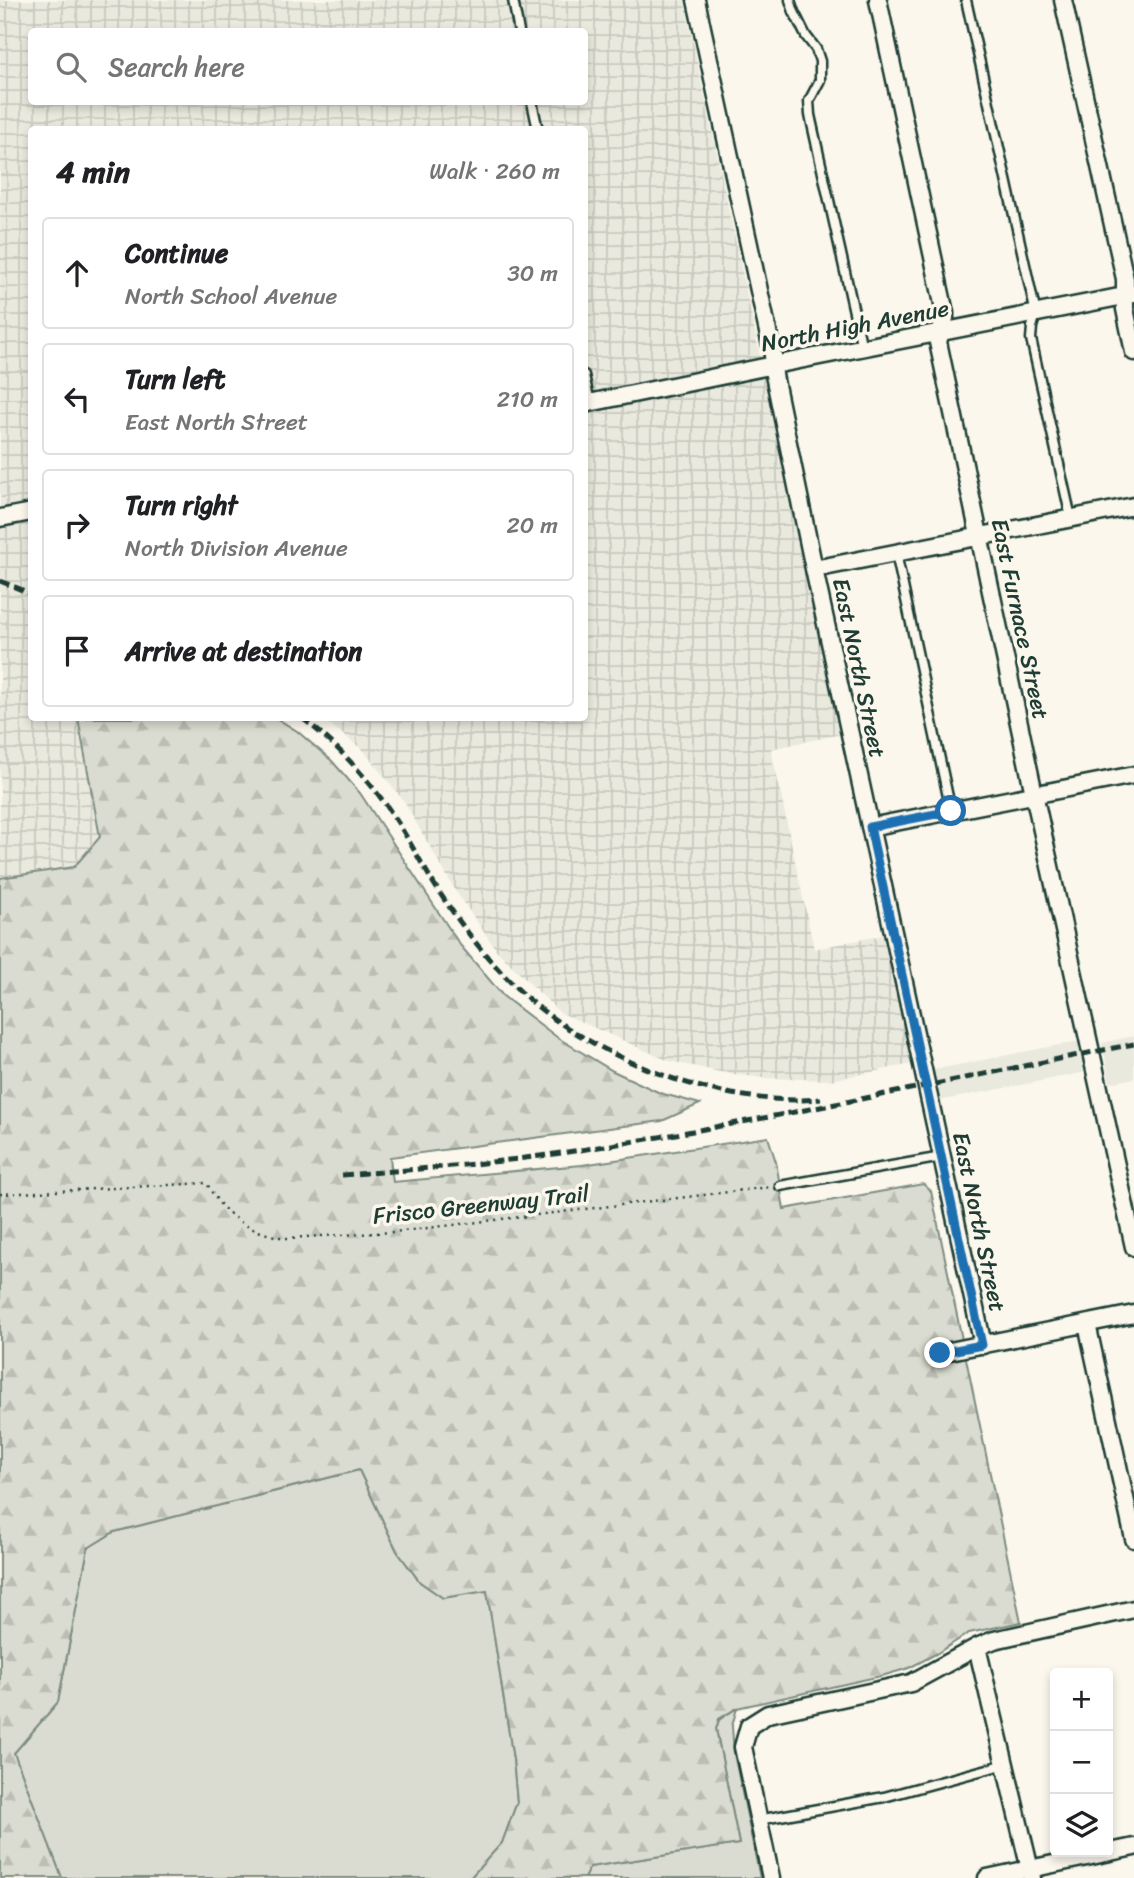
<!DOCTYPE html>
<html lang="en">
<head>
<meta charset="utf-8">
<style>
	:root { --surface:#fff; --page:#f6f6f6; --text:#202124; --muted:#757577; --line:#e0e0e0 }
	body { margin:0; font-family:Sriracha,sans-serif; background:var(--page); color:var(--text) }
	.controls { position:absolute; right:21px; bottom:21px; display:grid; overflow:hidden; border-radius:7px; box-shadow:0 4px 10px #0003 }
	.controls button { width:63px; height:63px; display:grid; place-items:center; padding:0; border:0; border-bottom:2px solid var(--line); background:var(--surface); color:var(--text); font:35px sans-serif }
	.stop { position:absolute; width:21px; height:21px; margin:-16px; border:5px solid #1f6fb2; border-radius:50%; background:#fff }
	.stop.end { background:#1f6fb2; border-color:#fff; box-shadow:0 2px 7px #0008 }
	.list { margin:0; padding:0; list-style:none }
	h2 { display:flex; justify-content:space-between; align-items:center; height:91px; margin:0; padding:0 28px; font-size:30px }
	h2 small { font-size:23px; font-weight:400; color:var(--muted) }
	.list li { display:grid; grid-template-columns:46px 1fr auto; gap:21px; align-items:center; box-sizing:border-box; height:112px; margin:0 14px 14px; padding:0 14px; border:2px solid var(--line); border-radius:7px }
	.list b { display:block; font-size:26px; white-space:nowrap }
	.list p { margin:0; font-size:23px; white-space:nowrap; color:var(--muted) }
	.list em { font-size:23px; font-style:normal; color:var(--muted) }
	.icon { flex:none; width:38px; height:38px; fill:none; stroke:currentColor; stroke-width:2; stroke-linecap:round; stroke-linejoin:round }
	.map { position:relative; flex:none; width:1134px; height:1878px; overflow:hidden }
	.search { position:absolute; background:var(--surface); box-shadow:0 4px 10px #0003; left:28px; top:28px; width:560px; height:77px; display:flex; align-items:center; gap:18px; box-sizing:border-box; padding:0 24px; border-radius:7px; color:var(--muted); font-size:26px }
	.panel { position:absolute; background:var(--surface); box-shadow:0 4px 10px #0003; left:28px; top:126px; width:560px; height:595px; border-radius:7px }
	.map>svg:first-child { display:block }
	.built { fill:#eae9de }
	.industrial { fill:url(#industrial-grid); fill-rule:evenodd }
	.green { fill:#dbdcd1; stroke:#7d8c82; stroke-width:2 }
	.forest { fill:url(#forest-firs); stroke:#7d8c82; stroke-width:2 }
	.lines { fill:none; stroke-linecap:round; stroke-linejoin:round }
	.lane-casing { stroke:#1f3d34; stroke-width:13 }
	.street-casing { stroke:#1f3d34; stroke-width:21 }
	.path { stroke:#1f3d34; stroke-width:2.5; stroke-dasharray:2 5; stroke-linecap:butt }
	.lane { stroke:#fbf7ec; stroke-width:8 }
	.street { stroke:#fbf7ec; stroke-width:16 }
	.rail { stroke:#1f3d34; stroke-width:5; stroke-dasharray:10 5; stroke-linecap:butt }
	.route { stroke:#1f6fb2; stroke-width:9 }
	.labels { text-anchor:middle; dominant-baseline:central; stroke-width:7; stroke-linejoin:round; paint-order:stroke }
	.street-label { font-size:23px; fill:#1f3d34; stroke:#fbf7ec }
</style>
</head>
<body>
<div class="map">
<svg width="1134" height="1878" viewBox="0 0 1134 1878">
	<defs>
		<pattern id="industrial-grid" width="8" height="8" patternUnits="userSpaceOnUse" patternTransform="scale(1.75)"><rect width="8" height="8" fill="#eae9de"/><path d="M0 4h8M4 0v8" fill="none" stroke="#c8c9bf"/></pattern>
		<pattern id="forest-firs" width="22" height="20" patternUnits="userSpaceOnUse" patternTransform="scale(1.75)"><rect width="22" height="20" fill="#dbdcd1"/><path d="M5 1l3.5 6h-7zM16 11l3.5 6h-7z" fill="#bcbeb4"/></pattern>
	</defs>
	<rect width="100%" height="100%" fill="#fbf7ec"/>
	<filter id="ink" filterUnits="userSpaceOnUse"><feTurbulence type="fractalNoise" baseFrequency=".0143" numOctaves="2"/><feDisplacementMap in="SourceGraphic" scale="14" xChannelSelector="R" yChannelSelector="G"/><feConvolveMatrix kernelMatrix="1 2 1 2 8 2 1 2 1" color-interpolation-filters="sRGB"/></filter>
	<g filter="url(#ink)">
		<path class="built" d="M 1134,1036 L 1134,1078 L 1110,1083 L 1102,1043 Z
			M 1079,1041 L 1086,1072 L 939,1101 L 932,1070 Z"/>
		<path class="industrial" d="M 0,0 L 684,0 L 841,734 L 771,749 L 814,949 L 883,935 L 912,1064 L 831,1080 L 762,1078 L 720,1072 L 669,1061 L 559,1012 L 497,951 L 455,890 L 403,800 L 364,751 L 322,718 L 584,718 L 584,130 L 32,130 L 32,718 L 78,718 L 100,837 L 74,867 L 0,878 ZM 32,32 L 584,32 L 584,102 L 32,102 Z"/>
		<path class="green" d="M 359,1470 L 397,1551 L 420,1582 L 443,1598 L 487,1590 L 513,1759 L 517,1802 L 502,1843 L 470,1878 L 62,1878 L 14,1753 L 58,1702 L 88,1548 L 114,1532 Z
			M 737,1708 L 732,1726 L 734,1754 L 760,1878 L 584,1878 L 589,1867 L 739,1844 L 716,1729 L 719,1720 Z"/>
		<path class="forest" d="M 78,718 L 276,718 L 297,731 L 332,761 L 360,793 L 460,945 L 503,996 L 558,1038 L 613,1071 L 660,1093 L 700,1104 L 662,1121 L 390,1157 L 393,1182 L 582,1165 L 768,1137 L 776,1162 L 784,1209 L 923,1184 L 931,1191 L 1021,1622 L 969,1633 L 936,1654 L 909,1668 L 885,1675 L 737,1708 L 719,1719 L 716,1729 L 739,1844 L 590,1867 L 584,1878 L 470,1878 L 502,1843 L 517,1802 L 513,1759 L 487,1591 L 443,1598 L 420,1582 L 397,1551 L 359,1470 L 114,1532 L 88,1548 L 58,1702 L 14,1753 L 62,1878 L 0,1878 L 0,878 L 74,867 L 100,837 Z"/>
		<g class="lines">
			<defs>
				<path id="lane" d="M 513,0 L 519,32
					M 790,0 L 794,12 L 806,36 L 816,49 L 820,61 L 820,80 L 809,101 L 810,115 L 862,348
					M 966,0 L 1036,314 L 1032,327 L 1031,339 L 1071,518
					M 532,102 L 538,130
					M 584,375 L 590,403
					M 896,553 L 951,811
					M 780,1186 L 942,1157
					M 758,1820 L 884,1797 L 1006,1764"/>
				<path id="street" d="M 696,0 L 773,355 L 774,375 L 814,569 L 983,1345
					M 878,0 L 945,313 L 945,318 L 938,342 L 1034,794 L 1134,1247
					M 1063,0 L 1125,279 L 1125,309 L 1134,352
					M 584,404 L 774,365 L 1134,294
					M 0,518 L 32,512
					M 814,569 L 1134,506
					M 870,827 L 1134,775
					M 1087,1324 L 1134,1539
					M 940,1353 L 1134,1314
					M 977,1647 L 1032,1878
					M 771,1878 L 743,1747 L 749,1726 L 768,1714 L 911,1683 L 977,1647 L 994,1640 L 1134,1609
					M 987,1878 L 1134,1847"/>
			</defs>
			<use href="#lane" class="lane-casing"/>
			<use href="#street" class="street-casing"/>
			<path class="path" d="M 0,1194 L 207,1183 C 222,1216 252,1234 287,1238 L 394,1232 L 770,1187"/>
			<use href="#lane" class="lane"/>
			<use href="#street" class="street"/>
			<path class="rail" d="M 0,581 L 32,594
				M 302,718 C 334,742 363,773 386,805 C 409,837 425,873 448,905 C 478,949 516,994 560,1023 C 636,1073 730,1106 821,1099
				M 342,1175 C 422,1169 502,1163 580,1150 C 766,1121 950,1080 1134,1044"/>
		</g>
	</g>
	<g class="lines" filter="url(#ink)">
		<path class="route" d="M 940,1353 L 982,1345 L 870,827 L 951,811"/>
	</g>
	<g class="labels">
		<g class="street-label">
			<text transform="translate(855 326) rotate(-11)">North High Avenue</text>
			<text transform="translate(1020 619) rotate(78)">East Furnace Street</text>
			<text transform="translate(859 668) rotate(78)">East North Street</text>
			<text transform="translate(481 1205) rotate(-6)">Frisco Greenway Trail</text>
			<text transform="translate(979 1222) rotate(78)">East North Street</text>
		</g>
	</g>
</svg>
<div class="controls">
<button>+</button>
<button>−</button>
<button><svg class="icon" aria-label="layers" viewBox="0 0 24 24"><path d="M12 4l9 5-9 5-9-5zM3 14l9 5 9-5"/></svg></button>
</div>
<div class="stop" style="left:951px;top:811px"></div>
<div class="stop end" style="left:940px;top:1353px"></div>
<div class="search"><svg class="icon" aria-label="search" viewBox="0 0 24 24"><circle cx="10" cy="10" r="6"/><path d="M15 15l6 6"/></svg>Search here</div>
<section class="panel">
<h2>4 min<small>Walk · 260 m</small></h2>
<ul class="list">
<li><svg class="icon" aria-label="ahead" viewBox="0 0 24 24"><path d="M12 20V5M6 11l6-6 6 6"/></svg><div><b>Continue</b><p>North School Avenue</p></div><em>30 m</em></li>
<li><svg class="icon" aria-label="left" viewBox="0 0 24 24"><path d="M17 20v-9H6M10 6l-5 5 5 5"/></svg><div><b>Turn left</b><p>East North Street</p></div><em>210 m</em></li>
<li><svg class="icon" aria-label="right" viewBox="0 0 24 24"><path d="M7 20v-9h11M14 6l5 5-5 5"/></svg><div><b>Turn right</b><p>North Division Avenue</p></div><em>20 m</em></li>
<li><svg class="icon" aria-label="arrive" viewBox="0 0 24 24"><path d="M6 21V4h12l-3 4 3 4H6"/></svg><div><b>Arrive at destination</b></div></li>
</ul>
</section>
</div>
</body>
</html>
